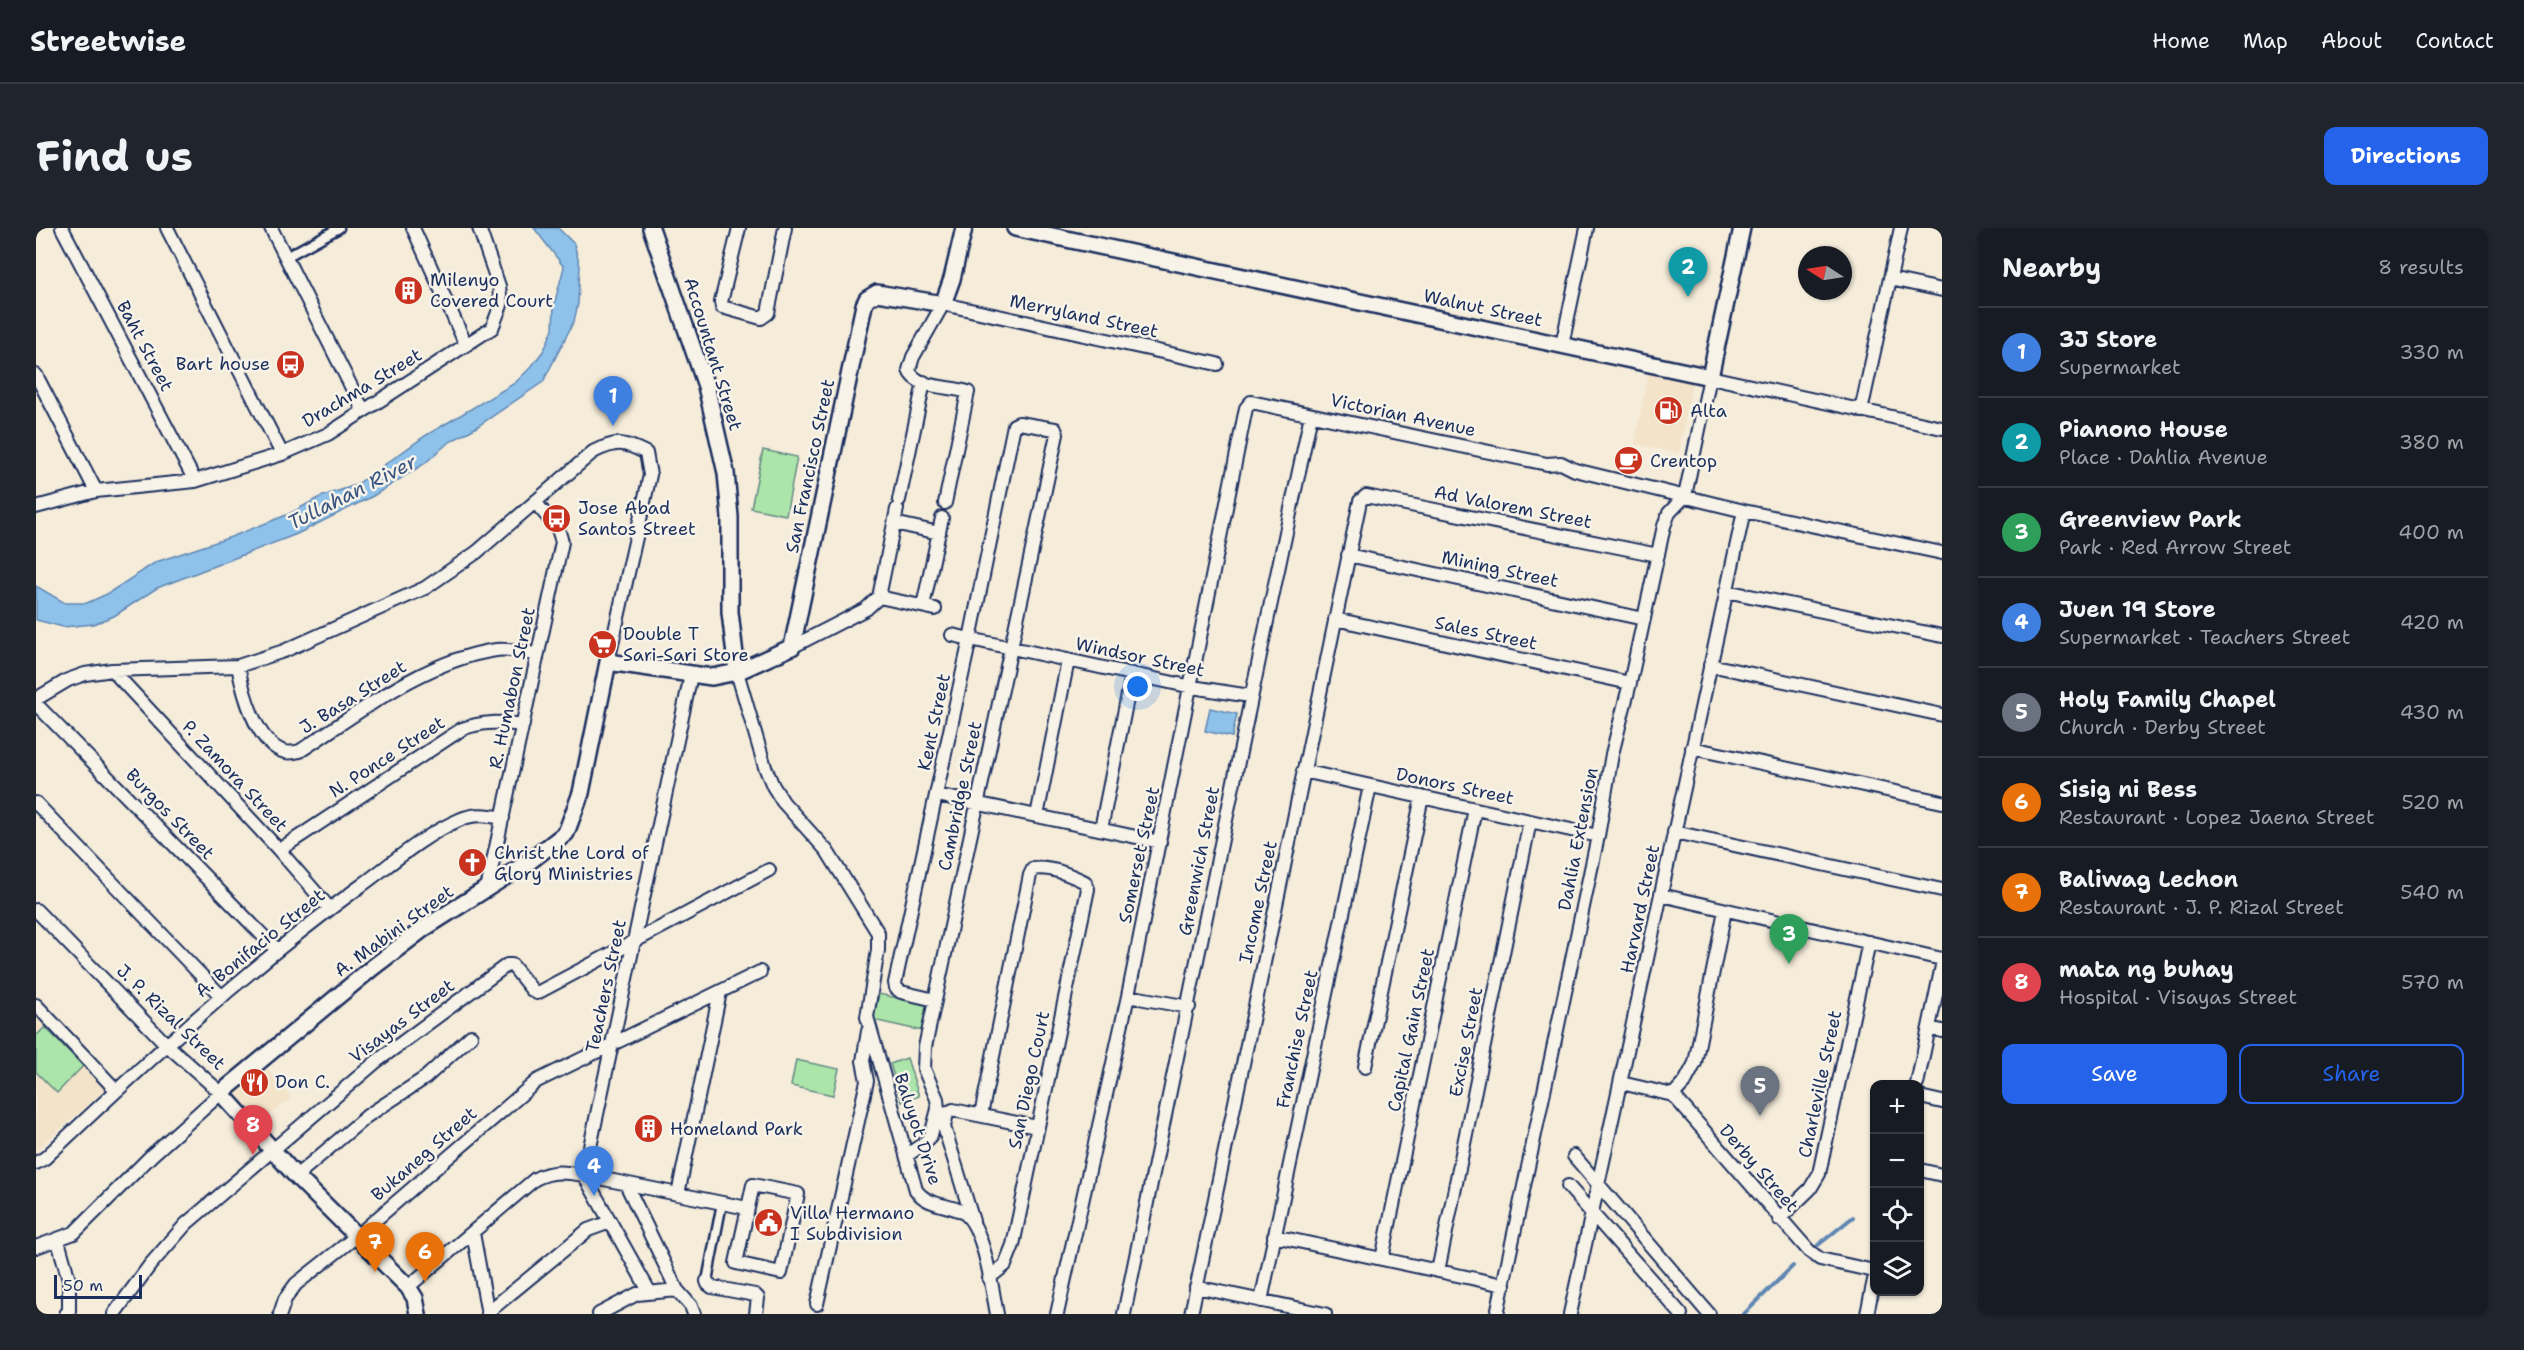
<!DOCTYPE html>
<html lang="en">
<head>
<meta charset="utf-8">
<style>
	:root { --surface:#171b24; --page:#20242c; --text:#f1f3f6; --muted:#9ea1a6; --line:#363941; --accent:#2563eb }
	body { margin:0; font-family:"Shantell Sans",sans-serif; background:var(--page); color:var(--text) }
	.controls { position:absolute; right:18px; bottom:18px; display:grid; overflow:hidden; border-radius:12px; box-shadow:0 2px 4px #0004 }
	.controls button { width:54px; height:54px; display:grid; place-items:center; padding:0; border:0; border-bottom:2px solid var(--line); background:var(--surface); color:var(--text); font:30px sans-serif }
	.compass { position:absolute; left:1762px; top:18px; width:54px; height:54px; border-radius:50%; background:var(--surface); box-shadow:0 2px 4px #0004; rotate:282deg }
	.scale { position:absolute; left:18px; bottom:15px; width:88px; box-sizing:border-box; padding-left:6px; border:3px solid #1b2f5e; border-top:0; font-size:16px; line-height:21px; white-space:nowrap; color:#1b2f5e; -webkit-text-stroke:4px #f7f3e8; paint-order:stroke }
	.you { position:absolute; left:1102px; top:459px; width:21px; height:21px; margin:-15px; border:4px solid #fff; border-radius:50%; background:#1a73e8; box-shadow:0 0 0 9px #1a73e833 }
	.badge { display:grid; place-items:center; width:39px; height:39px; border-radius:50%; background:var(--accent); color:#fff; font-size:20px; font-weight:700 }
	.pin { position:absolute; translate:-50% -50px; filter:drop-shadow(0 2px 3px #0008) }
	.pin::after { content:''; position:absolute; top:32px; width:21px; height:18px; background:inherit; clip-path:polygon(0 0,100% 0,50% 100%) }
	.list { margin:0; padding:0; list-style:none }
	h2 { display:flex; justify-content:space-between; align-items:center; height:78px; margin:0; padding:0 24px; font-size:26px }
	h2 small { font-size:20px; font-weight:400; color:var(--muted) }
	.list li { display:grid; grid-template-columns:39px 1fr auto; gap:18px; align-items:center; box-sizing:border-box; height:90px; padding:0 24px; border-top:2px solid var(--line) }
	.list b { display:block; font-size:22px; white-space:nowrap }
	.list p { margin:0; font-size:20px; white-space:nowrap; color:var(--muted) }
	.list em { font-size:20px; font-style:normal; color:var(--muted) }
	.actions { display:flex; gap:12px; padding:18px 24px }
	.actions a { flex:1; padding:14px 0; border:2px solid var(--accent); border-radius:12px; text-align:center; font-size:21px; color:var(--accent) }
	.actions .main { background:var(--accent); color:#fff }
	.icon { flex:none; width:33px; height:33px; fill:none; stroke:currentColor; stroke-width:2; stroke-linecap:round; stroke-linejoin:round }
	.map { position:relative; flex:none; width:1906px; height:1086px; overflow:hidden; border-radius:12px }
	header { display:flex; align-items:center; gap:36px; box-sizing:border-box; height:84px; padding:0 30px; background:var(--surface); border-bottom:2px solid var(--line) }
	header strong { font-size:28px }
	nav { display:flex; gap:33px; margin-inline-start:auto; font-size:21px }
	.intro { display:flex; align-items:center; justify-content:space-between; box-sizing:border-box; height:144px; padding:0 36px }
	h1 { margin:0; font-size:42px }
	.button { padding:15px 27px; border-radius:12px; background:var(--accent); color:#fff; font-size:21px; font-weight:700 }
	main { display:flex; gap:36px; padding:0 36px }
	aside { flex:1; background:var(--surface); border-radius:12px; box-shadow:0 2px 4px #0004 }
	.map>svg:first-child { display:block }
	.built { fill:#f3e3c9 }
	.green { fill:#ace5a9; stroke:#648a84; stroke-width:1.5 }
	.water { fill:#8ec2eb; stroke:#6087b3; stroke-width:1.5 }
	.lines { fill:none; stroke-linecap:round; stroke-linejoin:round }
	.stream { stroke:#6087b3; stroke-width:4 }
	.pedestrian-casing { stroke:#1b2f5e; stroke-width:13 }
	.minor-casing { stroke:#1b2f5e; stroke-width:16 }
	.tertiary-casing { stroke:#1b2f5e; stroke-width:20 }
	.pedestrian { stroke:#f7f3e8; stroke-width:8 }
	.minor { stroke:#f7f3e8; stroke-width:12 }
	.tertiary { stroke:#f7f3e8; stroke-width:15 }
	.labels { text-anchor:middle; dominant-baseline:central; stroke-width:5; stroke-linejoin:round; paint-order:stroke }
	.poi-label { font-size:18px; fill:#1b2f5e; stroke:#f7f3e8; text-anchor:start }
	.street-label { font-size:18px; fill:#1b2f5e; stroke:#f7f3e8 }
	.water-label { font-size:20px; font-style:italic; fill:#385481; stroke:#f7f3e8 }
</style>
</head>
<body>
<header>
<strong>Streetwise</strong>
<nav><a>Home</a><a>Map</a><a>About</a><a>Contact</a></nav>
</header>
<div class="intro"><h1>Find us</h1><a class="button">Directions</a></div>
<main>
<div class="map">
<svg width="1906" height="1086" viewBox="0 0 1906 1086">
	<rect width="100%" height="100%" fill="#f5ecda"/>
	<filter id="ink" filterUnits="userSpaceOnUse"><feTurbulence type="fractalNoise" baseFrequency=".0167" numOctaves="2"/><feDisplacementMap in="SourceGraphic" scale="12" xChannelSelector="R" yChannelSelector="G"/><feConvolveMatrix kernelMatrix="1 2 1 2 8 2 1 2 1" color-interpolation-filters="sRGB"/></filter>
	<g filter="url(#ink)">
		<path class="built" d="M 1612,145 L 1656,154 L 1643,225 L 1599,216 Z
			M 0,784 L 72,859 L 0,922 Z
			M 230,839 L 255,870 L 224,895 L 199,865 Z"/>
		<path class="green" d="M 727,222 L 761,229 L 750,287 L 715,280 Z
			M 843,766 L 893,777 L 887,803 L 837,792 Z
			M 9,799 L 47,838 L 21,865 L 0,844 L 0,808 Z
			M 871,830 L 883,868 L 866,874 L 854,836 Z
			M 760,832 L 803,841 L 797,867 L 755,858 Z"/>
		<path class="water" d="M 498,0 L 522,0 L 538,16 L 544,38 L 542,76 L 538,93 L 507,154 L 439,200 L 412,215 L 388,236 L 337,268 L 261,306 L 121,360 L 78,388 L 58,396 L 27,399 L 0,392 L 0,358 L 29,375 L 51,375 L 71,366 L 120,334 L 195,309 L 253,286 L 284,269 L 320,257 L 389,208 L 479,155 L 495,139 L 508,122 L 517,101 L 518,77 L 528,39 Z
			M 1174,480 L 1201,486 L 1196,509 L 1169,503 Z"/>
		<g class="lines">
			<path class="stream" d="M 1781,1018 L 1817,989
				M 1708,1086 L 1757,1038"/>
			<defs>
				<path id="pedestrian" d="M 250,29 L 303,0
					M 671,1053 L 686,975"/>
				<path id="minor" d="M 26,0 L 159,253
					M 131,0 L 246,226
					M 235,0 L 327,182
					M 377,0 L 430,117
					M 703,0 L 685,74 L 686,79 L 725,90 L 732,85 L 749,0
					M 1854,51 L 1906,62
					M 1526,117 L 1551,0
					M 0,147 L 60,263
					M 1825,183 L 1865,0
					M 863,272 L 888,154
					M 909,275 L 932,164 C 916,158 879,161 873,142 L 877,129 L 907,76 L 1181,136
					M 0,279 L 60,263 L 159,253 L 246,226 L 292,206 L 456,100 L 465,77 L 463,58 L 443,0
					M 858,295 L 903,305
					M 1312,327 L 1608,391
					M 1690,363 L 1906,408
					M 843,369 L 899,381
					M 887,378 L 906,290
					M 1299,391 L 1594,455
					M 916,407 L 1156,459 L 1214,468
					M 756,419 L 830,381 L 843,369 L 861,281
					M 1674,437 L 1906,487
					M 202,438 C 207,464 220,516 249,524 C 254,525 260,524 264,523 C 322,485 389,432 460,422 C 473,420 488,425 501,426
					M 76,442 L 243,622 L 294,681
					M 701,444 L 729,539 L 737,558 L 747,574 L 791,623 L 842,705 L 842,722 L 831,789 L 880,962 C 890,977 909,976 925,983 C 948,994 956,1062 961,1086
					M 0,471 L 32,452 L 49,446 L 76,442 L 202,438 L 248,423 L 389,360 L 441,324 L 557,224 C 580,213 587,213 610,225 L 614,247 L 572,434
					M 0,476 L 241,722
					M 1656,520 L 1906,574
					M 1267,543 L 1562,608
					M 901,567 L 1124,614
					M 0,575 L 186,769
					M 1001,588 L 1032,432
					M 1065,601 L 1096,446
					M 1638,604 L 1906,662
					M 243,622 L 426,501 C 447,493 464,494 487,497
					M 451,661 L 526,314 L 522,301 L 499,274
					M 1625,667 L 1906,731
					M 0,682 L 130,816 L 185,865 L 116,927 L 38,1005 L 0,1019
					M 1092,768 L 1153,779
					M 0,777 L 80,862
					M 1893,800 L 1906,803
					M 1329,839 L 1386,569
					M 1585,855 L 1637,867 L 1773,1023 L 1784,1031 L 1838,1043
					M 1881,856 L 1906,738
					M 1637,867 L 1649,854 L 1659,835 L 1689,682
					M 1884,869 L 1906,874
					M 945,887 L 994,647 L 997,641 C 1013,638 1035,647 1049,654 L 1052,661 L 977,1017 L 969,1037 L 953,1050
					M 870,928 L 890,914 L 895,907 L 902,881 L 901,871 L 888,841 L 889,819 L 1021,206 L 1019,201 L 983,195 L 978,197 L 934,411 L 859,755 L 860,760 L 865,764 L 899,772
					M 1538,928 L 1673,1086
					M 0,935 L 9,930 C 109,835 210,742 322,660 C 354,637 386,608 423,592 C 438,585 452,587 467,590
					M 1884,942 L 1906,947
					M 260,948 L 331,888 L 389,850 L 435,808
					M 590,956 L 641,1062 L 655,1078 L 658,1086
					M 717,957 L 762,966 L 745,1045 L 700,1035 Z
					M 1532,958 L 1645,1086
					M 642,966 L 684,764
					M 1743,991 L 1774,961 L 1783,946 L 1833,714
					M 937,993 L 908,899 L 911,885 L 917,882 L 1001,899
					M 437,1005 L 452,1086
					M 1238,1008 L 1468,1057
					M 22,1013 L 33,1052 L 33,1083 L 30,1086
					M 1346,1031 L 1439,581
					M 1402,1043 L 1494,593
					M 671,1053 L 672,1056 L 676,1059 L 719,1067 L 722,1070 L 720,1086
					M 372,1059 L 499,951 C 516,942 529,944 548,947 L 711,980
					M 1160,1059 L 1289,1086
					M 613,1063 L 548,947 L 655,447
					M 1225,1073 L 1334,558
					M 781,1076 L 831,853 L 827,833 L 832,803
					M 452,1084 L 552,1002 L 574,994
					M 78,1086 L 114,1037 L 150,996 L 341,833 L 471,737 L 476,737 L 496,762 L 501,765 L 733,642
					M 244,1086 L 249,1071 L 260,1056 L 322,1007 L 501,853 L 724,744
					M 563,1086 L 601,1066 L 641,1062
					M 1021,1086 L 1092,768 L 1210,180 L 1215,174 L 1511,236 L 1525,235 L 1539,242 L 1708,283 L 1906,325
					M 1088,1086 C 1151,786 1210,486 1275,187
					M 1155,1086 L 1324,273 L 1330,268 L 1622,327
					M 1461,1086 L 1562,608 L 1576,526 L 1594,455 L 1628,298 L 1633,285 L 1649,268 L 1674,149 L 1906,200
					M 1534,1086 L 1708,283
					M 1831,1086 L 1838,1052"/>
				<path id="tertiary" d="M 615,0 L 670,158 L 690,245 L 694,289 L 694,384 L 701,444
					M 979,0 L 1674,149 L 1706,0
					M 382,1086 L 379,1070 L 372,1059 L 260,948 L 185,865 L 336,740 L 387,701 L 494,633 L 530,605 L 545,565 L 572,434 L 676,449 L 701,444 L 756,419 L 828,77 L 831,71 L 841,65 L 907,76 L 916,51 L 928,0"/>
			</defs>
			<use href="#pedestrian" class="pedestrian-casing"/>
			<use href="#minor" class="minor-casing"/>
			<use href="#tertiary" class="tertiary-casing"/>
			<use href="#pedestrian" class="pedestrian"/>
			<use href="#minor" class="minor"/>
			<use href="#tertiary" class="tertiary"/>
		</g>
	</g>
	<defs>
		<symbol id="building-disc" viewBox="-11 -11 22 22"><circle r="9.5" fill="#c8321e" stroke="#f7f3e8"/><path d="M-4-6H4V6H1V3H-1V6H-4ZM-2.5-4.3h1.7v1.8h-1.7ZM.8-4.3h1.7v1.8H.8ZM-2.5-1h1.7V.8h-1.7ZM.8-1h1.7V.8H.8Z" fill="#fff"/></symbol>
		<symbol id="bus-disc" viewBox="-11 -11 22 22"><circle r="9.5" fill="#c8321e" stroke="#f7f3e8"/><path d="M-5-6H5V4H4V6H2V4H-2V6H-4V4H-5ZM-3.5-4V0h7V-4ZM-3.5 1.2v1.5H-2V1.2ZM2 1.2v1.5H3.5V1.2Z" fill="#fff"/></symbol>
		<symbol id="fuel-disc" viewBox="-11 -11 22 22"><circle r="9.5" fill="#c8321e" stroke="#f7f3e8"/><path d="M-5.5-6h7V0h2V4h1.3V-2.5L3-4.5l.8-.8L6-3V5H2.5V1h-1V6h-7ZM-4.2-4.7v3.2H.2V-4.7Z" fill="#fff"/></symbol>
		<symbol id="cafe-disc" viewBox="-11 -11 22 22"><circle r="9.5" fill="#c8321e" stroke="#f7f3e8"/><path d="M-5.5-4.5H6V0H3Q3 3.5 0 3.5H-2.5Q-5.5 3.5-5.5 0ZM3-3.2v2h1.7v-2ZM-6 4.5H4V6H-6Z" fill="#fff"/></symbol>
		<symbol id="supermarket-disc" viewBox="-11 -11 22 22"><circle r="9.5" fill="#c8321e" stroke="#f7f3e8"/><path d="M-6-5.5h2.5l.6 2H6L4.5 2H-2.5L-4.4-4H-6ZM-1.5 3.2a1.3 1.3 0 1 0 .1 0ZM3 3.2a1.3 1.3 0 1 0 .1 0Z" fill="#fff"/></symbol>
		<symbol id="church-disc" viewBox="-11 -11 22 22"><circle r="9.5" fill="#c8321e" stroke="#f7f3e8"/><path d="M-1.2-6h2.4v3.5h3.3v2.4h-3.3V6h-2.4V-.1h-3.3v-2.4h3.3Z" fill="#fff"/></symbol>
		<symbol id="restaurant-disc" viewBox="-11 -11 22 22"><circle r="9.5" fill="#c8321e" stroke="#f7f3e8"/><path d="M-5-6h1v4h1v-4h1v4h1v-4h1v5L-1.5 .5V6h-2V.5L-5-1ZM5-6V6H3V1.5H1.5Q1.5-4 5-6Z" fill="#fff"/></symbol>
		<symbol id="civic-disc" viewBox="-11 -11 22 22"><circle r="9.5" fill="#c8321e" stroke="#f7f3e8"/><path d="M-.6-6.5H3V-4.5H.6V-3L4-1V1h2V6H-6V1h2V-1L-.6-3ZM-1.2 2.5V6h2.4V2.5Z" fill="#fff"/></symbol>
	</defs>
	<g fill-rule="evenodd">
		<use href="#building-disc" x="356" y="46" width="33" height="33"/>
		<use href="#bus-disc" x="238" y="120" width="33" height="33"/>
		<use href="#fuel-disc" x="1616" y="166" width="33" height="33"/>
		<use href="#cafe-disc" x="1576" y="216" width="33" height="33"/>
		<use href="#bus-disc" x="504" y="274" width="33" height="33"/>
		<use href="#supermarket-disc" x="550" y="400" width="33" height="33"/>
		<use href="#church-disc" x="420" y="618" width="33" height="33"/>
		<use href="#restaurant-disc" x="202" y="838" width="33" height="33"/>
		<use href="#building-disc" x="596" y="884" width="33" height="33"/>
		<use href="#civic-disc" x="716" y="978" width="33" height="33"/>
	</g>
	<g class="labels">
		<g class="poi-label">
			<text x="394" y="52">Milenyo<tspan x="394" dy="21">Covered Court</tspan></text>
			<text x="234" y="136" text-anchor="end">Bart house</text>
			<text x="1654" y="183">Alta</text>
			<text x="1614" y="233">Crentop</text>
			<text x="542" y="280">Jose Abad<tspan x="542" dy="21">Santos Street</tspan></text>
			<text x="587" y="406">Double T<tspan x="587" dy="21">Sari-Sari Store</tspan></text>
			<text x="458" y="625">Christ the Lord of<tspan x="458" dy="21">Glory Ministries</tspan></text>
			<text x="239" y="854">Don C.</text>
			<text x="634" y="901">Homeland Park</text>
			<text x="754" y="985">Villa Hermano<tspan x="754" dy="21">I Subdivision</tspan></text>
		</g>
		<g class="street-label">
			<text transform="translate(1447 80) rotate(12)">Walnut Street</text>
			<text transform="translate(1048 88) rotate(12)">Merryland Street</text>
			<text transform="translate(109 118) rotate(62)">Baht Street</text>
			<text transform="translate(677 126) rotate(73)">Accountant Street</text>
			<text transform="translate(326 160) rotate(-31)">Drachma Street</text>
			<text transform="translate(1367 187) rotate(12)">Victorian Avenue</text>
			<text transform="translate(774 238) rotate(-78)">San Francisco Street</text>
			<text transform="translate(1477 279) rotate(11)">Ad Valorem Street</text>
			<text transform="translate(1464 341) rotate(12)">Mining Street</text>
			<text transform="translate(1450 405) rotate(12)">Sales Street</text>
			<text transform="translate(1104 429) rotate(12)">Windsor Street</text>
			<text transform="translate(476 460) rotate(-78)">R. Humabon Street</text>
			<text transform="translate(317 469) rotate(-32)">J. Basa Street</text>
			<text transform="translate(898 494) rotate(-78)">Kent Street</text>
			<text transform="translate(351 529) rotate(-33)">N. Ponce Street</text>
			<text transform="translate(199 548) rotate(47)">P. Zamora Street</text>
			<text transform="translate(1419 558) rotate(12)">Donors Street</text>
			<text transform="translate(924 568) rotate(-78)">Cambridge Street</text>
			<text transform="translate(134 586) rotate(46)">Burgos Street</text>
			<text transform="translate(1542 611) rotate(-79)">Dahlia Extension</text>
			<text transform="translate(1103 627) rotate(-78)">Somerset Street</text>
			<text transform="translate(1163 633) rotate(-79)">Greenwich Street</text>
			<text transform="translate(1222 674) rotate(-78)">Income Street</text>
			<text transform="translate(1604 681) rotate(-78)">Harvard Street</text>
			<text transform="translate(358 703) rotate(-36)">A. Mabini Street</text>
			<text transform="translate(224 715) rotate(-39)">A. Bonifacio Street</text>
			<text transform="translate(570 758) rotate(-78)">Teachers Street</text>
			<text transform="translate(135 789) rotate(44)">J. P. Rizal Street</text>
			<text transform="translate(366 793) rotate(-37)">Visayas Street</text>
			<text transform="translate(1375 802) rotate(-78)">Capital Gain Street</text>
			<text transform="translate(1261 811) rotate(-78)">Franchise Street</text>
			<text transform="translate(1430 814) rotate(-79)">Excise Street</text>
			<text transform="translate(993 852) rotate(-78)">San Diego Court</text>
			<text transform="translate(1784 856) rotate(-78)">Charleville Street</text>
			<text transform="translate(882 901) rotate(72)">Baluyot Drive</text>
			<text transform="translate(388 926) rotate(-41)">Bukaneg Street</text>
			<text transform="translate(1723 940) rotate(49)">Derby Street</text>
		</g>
		<g class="water-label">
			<text transform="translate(316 264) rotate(-27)">Tullahan River</text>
		</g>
	</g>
</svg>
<div class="controls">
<button>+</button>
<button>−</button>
<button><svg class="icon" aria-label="locate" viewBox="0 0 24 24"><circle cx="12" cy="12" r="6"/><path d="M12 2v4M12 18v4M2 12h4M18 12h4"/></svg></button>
<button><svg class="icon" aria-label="layers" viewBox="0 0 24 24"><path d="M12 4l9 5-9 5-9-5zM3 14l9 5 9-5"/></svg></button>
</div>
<svg class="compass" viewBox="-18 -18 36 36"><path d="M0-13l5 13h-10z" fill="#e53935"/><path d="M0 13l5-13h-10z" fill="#9ea1a6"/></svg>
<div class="scale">50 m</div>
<div class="you"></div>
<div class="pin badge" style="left:577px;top:198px;background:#3f7fe0">1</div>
<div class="pin badge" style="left:1652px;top:69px;background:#0f9aa8">2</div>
<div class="pin badge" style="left:1753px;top:736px;background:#2e9e5b">3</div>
<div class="pin badge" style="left:558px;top:968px;background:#3f7fe0">4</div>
<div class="pin badge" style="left:1724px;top:888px;background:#6b7280">5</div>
<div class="pin badge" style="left:389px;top:1054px;background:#e8710a">6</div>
<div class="pin badge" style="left:339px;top:1044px;background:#e8710a">7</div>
<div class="pin badge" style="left:217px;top:927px;background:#e0444e">8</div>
</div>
<aside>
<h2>Nearby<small>8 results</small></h2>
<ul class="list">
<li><span class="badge" style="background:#3f7fe0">1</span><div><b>3J Store</b><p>Supermarket</p></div><em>330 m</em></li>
<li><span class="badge" style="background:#0f9aa8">2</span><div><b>Pianono House</b><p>Place · Dahlia Avenue</p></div><em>380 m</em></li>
<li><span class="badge" style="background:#2e9e5b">3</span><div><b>Greenview Park</b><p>Park · Red Arrow Street</p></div><em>400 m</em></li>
<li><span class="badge" style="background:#3f7fe0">4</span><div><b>Juen 19 Store</b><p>Supermarket · Teachers Street</p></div><em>420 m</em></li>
<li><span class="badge" style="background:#6b7280">5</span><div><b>Holy Family Chapel</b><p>Church · Derby Street</p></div><em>430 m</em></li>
<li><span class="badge" style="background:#e8710a">6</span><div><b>Sisig ni Bess</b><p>Restaurant · Lopez Jaena Street</p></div><em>520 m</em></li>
<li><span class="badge" style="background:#e8710a">7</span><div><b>Baliwag Lechon</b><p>Restaurant · J. P. Rizal Street</p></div><em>540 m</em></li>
<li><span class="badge" style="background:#e0444e">8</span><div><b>mata ng buhay</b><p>Hospital · Visayas Street</p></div><em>570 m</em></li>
</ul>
<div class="actions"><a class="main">Save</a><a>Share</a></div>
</aside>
</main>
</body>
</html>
